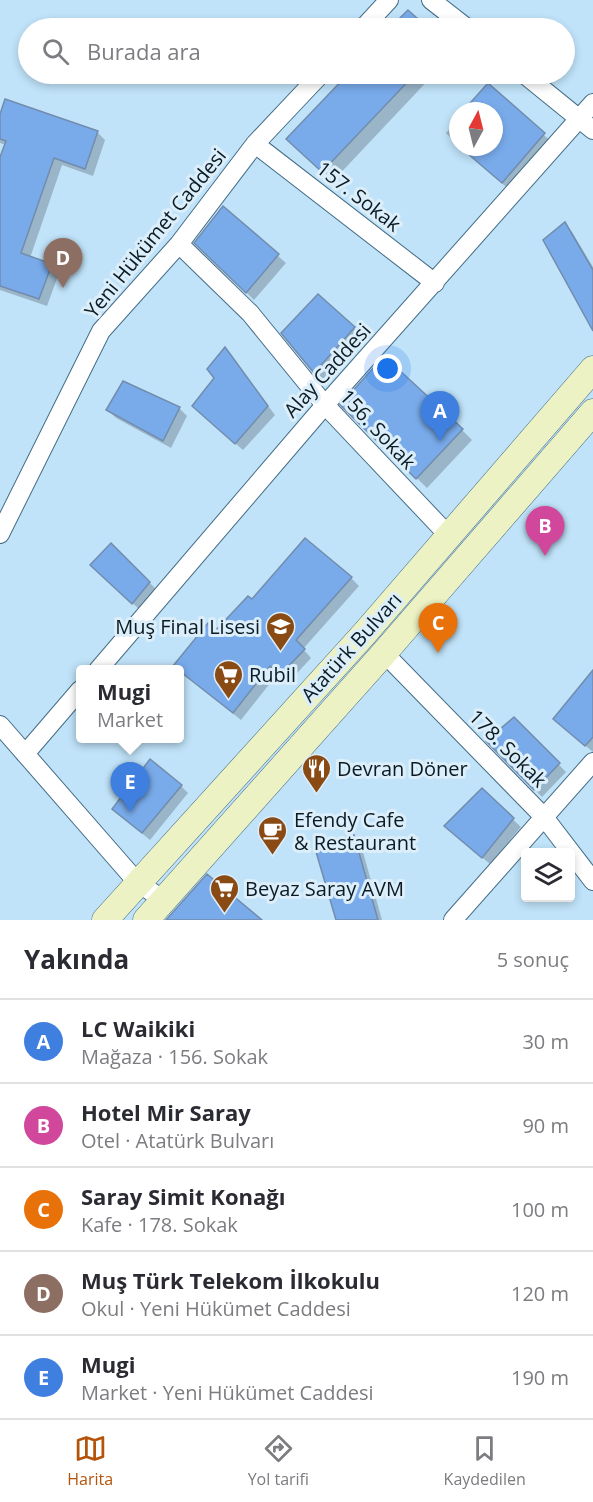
<!DOCTYPE html>
<html lang="tr">
<head>
<meta charset="utf-8">
<style>
	:root { --surface:#fff; --page:#f7f7f7; --text:#2b2b33; --muted:#7c7c81; --line:#e1e1e2; --accent:#b45309 }
	body { margin:0; font-family:"Open Sans",sans-serif; background:var(--page); color:var(--text) }
	.controls { position:absolute; right:18px; bottom:18px; display:grid; overflow:hidden; border-radius:6px; box-shadow:0 3px 9px #0003 }
	.controls button { width:54px; height:54px; display:grid; place-items:center; padding:0; border:0; border-bottom:2px solid var(--line); background:var(--surface); color:var(--text); font:30px sans-serif }
	.compass { position:absolute; left:449px; top:102px; width:54px; height:54px; border-radius:50%; background:var(--surface); box-shadow:0 3px 9px #0003; rotate:7deg }
	.you { position:absolute; left:388px; top:369px; width:21px; height:21px; margin:-15px; border:4px solid #fff; border-radius:50%; background:#1a73e8; box-shadow:0 0 0 9px #1a73e833 }
	.badge { display:grid; place-items:center; width:39px; height:39px; border-radius:50%; background:var(--accent); color:#fff; font-size:20px; font-weight:700 }
	.pin { position:absolute; translate:-50% -50px; filter:drop-shadow(0 2px 3px #0008) }
	.pin::after { content:''; position:absolute; top:32px; width:21px; height:18px; background:inherit; clip-path:polygon(0 0,100% 0,50% 100%) }
	.popup { position:absolute; left:76px; top:665px; width:108px; height:78px; box-sizing:border-box; display:grid; place-content:center; border-radius:6px; background:var(--surface); filter:drop-shadow(0 2px 4px #0005); font-size:20px; white-space:nowrap; color:var(--muted) }
	.popup b { font-size:22px; color:var(--text) }
	.popup::after { content:''; position:absolute; left:50%; top:100%; margin-left:-12px; border:12px solid transparent; border-top-color:var(--surface) }
	.list { margin:0; padding:0; list-style:none }
	h2 { display:flex; justify-content:space-between; align-items:center; height:78px; margin:0; padding:0 24px; font-size:26px }
	h2 small { font-size:20px; font-weight:400; color:var(--muted) }
	.list li { display:grid; grid-template-columns:39px 1fr auto; gap:18px; align-items:center; box-sizing:border-box; height:84px; padding:0 24px; border-top:2px solid var(--line) }
	.list b { display:block; font-size:22px; white-space:nowrap }
	.list p { margin:0; font-size:20px; white-space:nowrap; color:var(--muted) }
	.list em { font-size:20px; font-style:normal; color:var(--muted) }
	.icon { flex:none; width:33px; height:33px; fill:none; stroke:currentColor; stroke-width:2; stroke-linecap:round; stroke-linejoin:round }
	.map { position:relative; flex:none; width:593px; height:920px; overflow:hidden }
	.search { position:absolute; background:var(--surface); box-shadow:0 3px 9px #0003; left:18px; right:18px; top:18px; height:66px; display:flex; align-items:center; gap:15px; box-sizing:border-box; padding:0 21px; border-radius:33px; color:var(--muted); font-size:22px }
	.sheet { height:498px; background:var(--surface) }
	nav { display:flex; justify-content:space-around; align-items:center; box-sizing:border-box; height:84px; border-top:2px solid var(--line); background:var(--surface); font-size:16px; color:var(--muted) }
	nav a { display:grid; justify-items:center; gap:3px }
	nav .on { color:var(--accent) }
	.map>svg:first-child { display:block }
	.shadow { fill:#0003 }
	.building { fill:#79abeb; stroke:#728cad; stroke-width:1.5 }
	.lines { fill:none; stroke-linecap:round; stroke-linejoin:round }
	.minor-casing { stroke:#446c84; stroke-width:20 }
	.secondary-casing { stroke:#446c84; stroke-width:27 }
	.minor { stroke:#fff; stroke-width:18 }
	.secondary { stroke:#edf2c4; stroke-width:26 }
	.labels { text-anchor:middle; dominant-baseline:central; stroke-width:6; stroke-linejoin:round; paint-order:stroke }
	.street-label { font-size:20px; fill:#0a1b24; stroke:#dceef9 }
	.poi-label { font-size:20px; fill:#0a1b24; stroke:#dceef9; text-anchor:start }
</style>
</head>
<body>
<div class="map">
<svg width="593" height="920" viewBox="0 0 593 920">
	<rect width="100%" height="100%" fill="#c0e3f9"/>
	<path class="shadow" d="M 350,74 L 434,74 L 333,181 L 288,139 Z
		M 488,85 L 554,144 L 512,192 L 460,147 L 494,147 L 494,111 L 465,111 Z
		M 0,119 L 97,132 L 105,140 L 93,176 L 62,165 L 30,258 L 51,265 L 59,273 L 47,306 L 0,290 L 0,162 L 6,145 L 0,143 Z
		M 458,119 L 458,145 L 446,133 Z
		M 223,208 L 286,263 L 254,300 L 196,243 Z
		M 565,224 L 572,232 L 593,267 L 593,322 Z
		M 318,296 L 362,336 L 322,380 L 315,372 Z
		M 225,349 L 275,415 L 243,450 L 202,414 Z
		M 124,383 L 179,408 L 187,416 L 171,448 L 116,418 L 108,410 Z
		M 342,405 L 462,430 L 472,440 L 427,488 Z
		M 111,545 L 157,590 L 140,610 L 100,573 Z
		M 351,578 L 359,586 L 303,649 L 311,658 L 289,682 L 279,672 L 241,720 L 180,671 L 216,632 L 252,602 Z
		M 593,672 L 593,752 L 564,728 Z
		M 514,719 L 566,772 L 542,797 L 488,741 Z
		M 181,786 L 188,793 L 150,840 L 121,816 Z
		M 482,790 L 521,827 L 490,864 L 454,834 Z
		M 354,837 L 361,845 L 382,920 L 338,920 Z"/>
	<path class="building" d="M 408,10 L 428,28 L 390,28 Z
		M 348,74 L 415,74 L 322,172 L 286,139 Z
		M 488,83 L 545,133 L 502,183 L 460,147 L 494,147 L 494,111 L 463,111 Z
		M 5,99 L 98,131 L 85,169 L 54,158 L 21,253 L 52,264 L 39,299 L 0,286 L 0,157 L 6,141 L 0,139 L 0,114 Z
		M 223,206 L 279,254 L 246,293 L 194,243 Z
		M 565,222 L 593,270 L 593,331 L 543,240 Z
		M 318,294 L 355,327 L 314,373 L 281,333 Z
		M 225,347 L 268,406 L 235,444 L 192,406 L 214,378 L 207,369 Z
		M 384,356 L 463,429 L 416,479 L 340,405 Z
		M 123,381 L 180,407 L 163,441 L 106,410 Z
		M 305,538 L 352,577 L 296,640 L 305,649 L 280,675 L 270,666 L 233,713 L 173,666 L 208,623 L 216,630 L 248,596 L 252,599 Z
		M 111,543 L 150,582 L 132,604 L 90,565 Z
		M 593,670 L 593,737 L 585,746 L 553,719 Z
		M 514,717 L 560,763 L 534,790 L 486,741 Z
		M 150,759 L 182,785 L 142,833 L 112,809 Z
		M 482,788 L 514,818 L 482,858 L 444,826 Z
		M 354,835 L 378,920 L 336,920 L 314,845 Z
		M 207,874 L 262,920 L 166,920 Z"/>
	<g class="lines">
		<defs>
			<path id="minor" d="M 431,0 L 467,28
				M 363,28 L 389,0
				M 524,74 L 593,130
				M 255,144 L 435,283
				M 179,244 L 250,313 L 325,405 L 449,536
				M 0,534 L 101,331 L 179,244 L 255,144 L 321,74
				M 384,653 L 544,817 L 593,881
				M 98,670 L 325,405 L 593,103
				M 0,725 L 137,882 L 162,899
				M 25,754 L 80,690
				M 453,920 L 593,762"/>
			<path id="secondary" d="M 105,920 L 365,633 L 593,369
				M 146,920 L 384,653 L 593,412"/>
		</defs>
		<use href="#minor" class="minor-casing"/>
		<use href="#secondary" class="secondary-casing"/>
		<use href="#minor" class="minor"/>
		<use href="#secondary" class="secondary"/>
	</g>
	<defs>
		<symbol id="school-pin" viewBox="-11 -11 22 30"><path d="M0 17L-7.5 6A9.5 9.5 0 1 1 7.5 6Z" fill="#8a4a13" stroke="#dceef9"/><path d="M0-5L7-2L0 1L-7-2ZM-4 1L0 2.5L4 1V4Q0 6-4 4Z" fill="#fff"/></symbol>
		<symbol id="supermarket-pin" viewBox="-11 -11 22 30"><path d="M0 17L-7.5 6A9.5 9.5 0 1 1 7.5 6Z" fill="#8a4a13" stroke="#dceef9"/><path d="M-6-5.5h2.5l.6 2H6L4.5 2H-2.5L-4.4-4H-6ZM-1.5 3.2a1.3 1.3 0 1 0 .1 0ZM3 3.2a1.3 1.3 0 1 0 .1 0Z" fill="#fff"/></symbol>
		<symbol id="restaurant-pin" viewBox="-11 -11 22 30"><path d="M0 17L-7.5 6A9.5 9.5 0 1 1 7.5 6Z" fill="#8a4a13" stroke="#dceef9"/><path d="M-5-6h1v4h1v-4h1v4h1v-4h1v5L-1.5 .5V6h-2V.5L-5-1ZM5-6V6H3V1.5H1.5Q1.5-4 5-6Z" fill="#fff"/></symbol>
		<symbol id="cafe-pin" viewBox="-11 -11 22 30"><path d="M0 17L-7.5 6A9.5 9.5 0 1 1 7.5 6Z" fill="#8a4a13" stroke="#dceef9"/><path d="M-5.5-4.5H6V0H3Q3 3.5 0 3.5H-2.5Q-5.5 3.5-5.5 0ZM3-3.2v2h1.7v-2ZM-6 4.5H4V6H-6Z" fill="#fff"/></symbol>
	</defs>
	<g fill-rule="evenodd">
		<use href="#school-pin" x="264" y="610" width="33" height="45"/>
		<use href="#supermarket-pin" x="212" y="658" width="33" height="45"/>
		<use href="#restaurant-pin" x="300" y="752" width="33" height="45"/>
		<use href="#cafe-pin" x="256" y="814" width="33" height="45"/>
		<use href="#supermarket-pin" x="208" y="872" width="33" height="45"/>
	</g>
	<g class="labels">
		<g class="street-label">
			<text transform="translate(359 196) rotate(38)">157. Sokak</text>
			<text transform="translate(155 233) rotate(-51)">Yeni Hükümet Caddesi</text>
			<text transform="translate(327 370) rotate(-48)">Alay Caddesi</text>
			<text transform="translate(378 429) rotate(47)">156. Sokak</text>
			<text transform="translate(351 647) rotate(-48)">Atatürk Bulvarı</text>
			<text transform="translate(508 748) rotate(45)">178. Sokak</text>
		</g>
		<g class="poi-label">
			<text x="260" y="626" text-anchor="end">Muş Final Lisesi</text>
			<text x="249" y="674">Rubil</text>
			<text x="337" y="768">Devran Döner</text>
			<text x="294" y="819">Efendy Cafe<tspan x="294" dy="23">&amp; Restaurant</tspan></text>
			<text x="245" y="888">Beyaz Saray AVM</text>
		</g>
	</g>
</svg>
<div class="controls">
<button><svg class="icon" aria-label="layers" viewBox="0 0 24 24"><path d="M12 4l9 5-9 5-9-5zM3 14l9 5 9-5"/></svg></button>
</div>
<svg class="compass" viewBox="-18 -18 36 36"><path d="M0-13l5 13h-10z" fill="#e53935"/><path d="M0 13l5-13h-10z" fill="#7c7c81"/></svg>
<div class="you"></div>
<div class="pin badge" style="left:440px;top:441px;background:#3f7fe0">A</div>
<div class="pin badge" style="left:545px;top:556px;background:#d1479c">B</div>
<div class="pin badge" style="left:438px;top:653px;background:#e8710a">C</div>
<div class="pin badge" style="left:63px;top:288px;background:#8d6e63">D</div>
<div class="pin badge" style="left:130px;top:812px;background:#3f7fe0">E</div>
<div class="popup"><b>Mugi</b>Market</div>
<div class="search"><svg class="icon" aria-label="search" viewBox="0 0 24 24"><circle cx="10" cy="10" r="6"/><path d="M15 15l6 6"/></svg>Burada ara</div>
</div>
<section class="sheet">
<h2>Yakında<small>5 sonuç</small></h2>
<ul class="list">
<li><span class="badge" style="background:#3f7fe0">A</span><div><b>LC Waikiki</b><p>Mağaza · 156. Sokak</p></div><em>30 m</em></li>
<li><span class="badge" style="background:#d1479c">B</span><div><b>Hotel Mir Saray</b><p>Otel · Atatürk Bulvarı</p></div><em>90 m</em></li>
<li><span class="badge" style="background:#e8710a">C</span><div><b>Saray Simit Konağı</b><p>Kafe · 178. Sokak</p></div><em>100 m</em></li>
<li><span class="badge" style="background:#8d6e63">D</span><div><b>Muş Türk Telekom İlkokulu</b><p>Okul · Yeni Hükümet Caddesi</p></div><em>120 m</em></li>
<li><span class="badge" style="background:#3f7fe0">E</span><div><b>Mugi</b><p>Market · Yeni Hükümet Caddesi</p></div><em>190 m</em></li>
</ul>
</section>
<nav>
<a class="on"><svg class="icon" aria-label="map" viewBox="0 0 24 24"><path d="M3 6l6-2 6 2 6-2v14l-6 2-6-2-6 2zM9 4v14M15 6v14"/></svg>Harita</a>
<a><svg class="icon" aria-label="directions" viewBox="0 0 24 24"><path d="M12 3l9 9-9 9-9-9zM9 14v-3h6M13 9l2 2-2 2"/></svg>Yol tarifi</a>
<a><svg class="icon" aria-label="saved" viewBox="0 0 24 24"><path d="M7 4h10v16l-5-4-5 4z"/></svg>Kaydedilen</a>
</nav>
</body>
</html>
